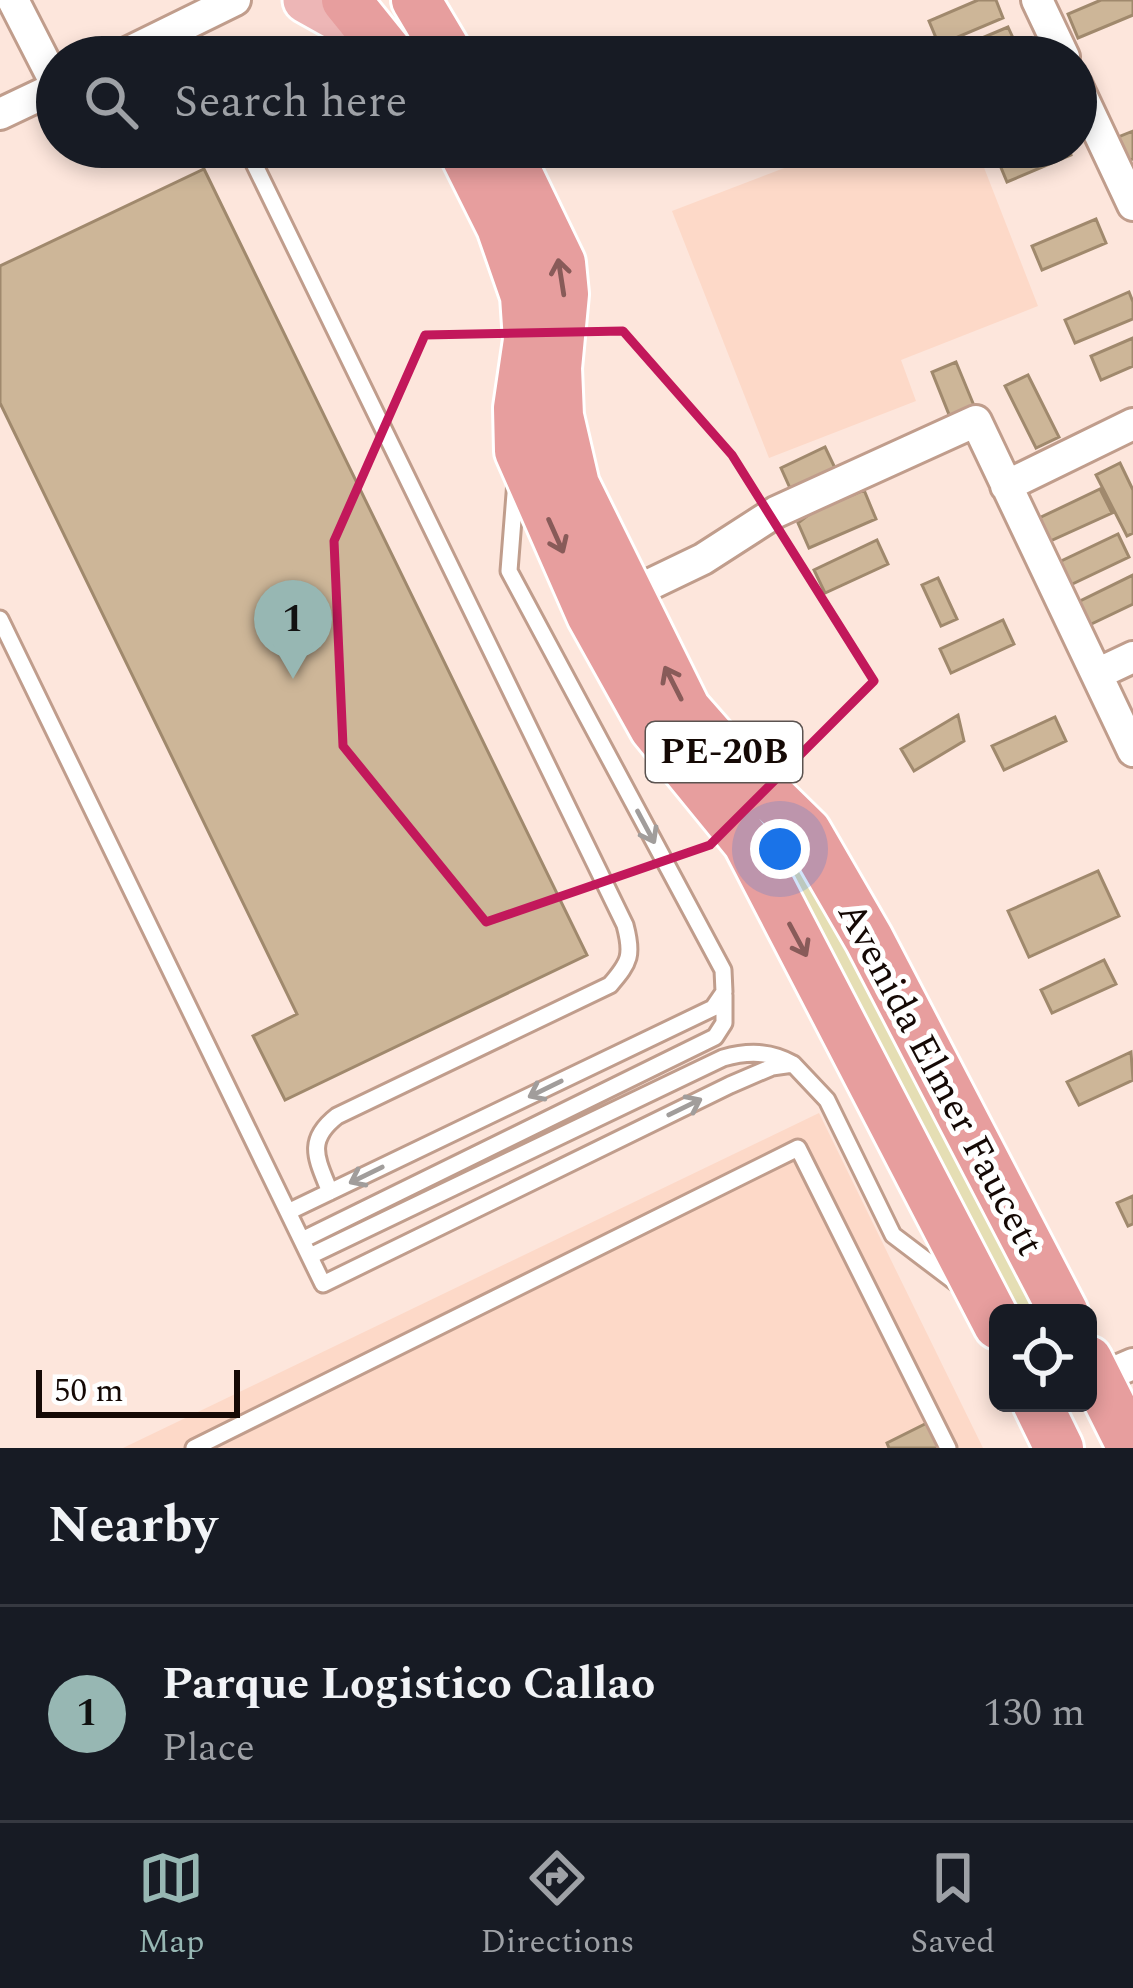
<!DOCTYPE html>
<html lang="en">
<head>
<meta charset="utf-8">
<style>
	:root { --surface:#171b24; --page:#20242c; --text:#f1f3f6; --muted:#9ea1a6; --line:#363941; --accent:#97b7b3 }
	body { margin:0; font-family:Spectral,serif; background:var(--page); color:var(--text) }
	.controls { position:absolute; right:36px; bottom:36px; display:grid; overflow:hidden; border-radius:18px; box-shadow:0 6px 18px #0003 }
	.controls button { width:108px; height:108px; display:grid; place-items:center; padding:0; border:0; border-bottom:3px solid var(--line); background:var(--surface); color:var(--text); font:60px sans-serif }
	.scale { position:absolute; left:36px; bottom:30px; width:204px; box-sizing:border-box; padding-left:12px; border:6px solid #150905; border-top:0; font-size:33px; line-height:42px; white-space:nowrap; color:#150905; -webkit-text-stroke:9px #fff; paint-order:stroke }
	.you { position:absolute; left:780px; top:849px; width:42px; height:42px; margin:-30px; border:9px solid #fff; border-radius:50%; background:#1a73e8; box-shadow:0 0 0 18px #1a73e833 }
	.badge { display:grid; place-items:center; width:78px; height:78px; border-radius:50%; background:var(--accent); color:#111; font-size:39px; font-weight:700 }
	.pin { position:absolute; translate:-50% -99px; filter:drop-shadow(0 3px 6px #0008) }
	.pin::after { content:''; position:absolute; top:63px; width:42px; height:36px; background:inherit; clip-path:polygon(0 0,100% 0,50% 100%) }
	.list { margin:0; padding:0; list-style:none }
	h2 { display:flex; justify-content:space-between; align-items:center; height:156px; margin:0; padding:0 48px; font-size:51px }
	h2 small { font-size:39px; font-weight:400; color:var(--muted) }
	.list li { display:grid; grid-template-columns:78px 1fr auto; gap:36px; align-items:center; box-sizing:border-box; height:216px; padding:0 48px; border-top:3px solid var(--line) }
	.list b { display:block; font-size:45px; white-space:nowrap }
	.list p { margin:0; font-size:39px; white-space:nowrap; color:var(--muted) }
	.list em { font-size:39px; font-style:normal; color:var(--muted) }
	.icon { flex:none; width:66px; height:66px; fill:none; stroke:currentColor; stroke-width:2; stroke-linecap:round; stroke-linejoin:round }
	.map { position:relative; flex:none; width:1133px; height:1448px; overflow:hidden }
	.search { position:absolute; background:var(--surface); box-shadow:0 6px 18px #0003; left:36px; right:36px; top:36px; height:132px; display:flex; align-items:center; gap:30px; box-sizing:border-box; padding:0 42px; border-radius:66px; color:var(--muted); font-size:45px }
	.sheet { height:372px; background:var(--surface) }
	nav { display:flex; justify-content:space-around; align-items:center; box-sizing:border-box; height:168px; border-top:3px solid var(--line); background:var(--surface); font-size:33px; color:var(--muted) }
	nav a { display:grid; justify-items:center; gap:6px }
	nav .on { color:var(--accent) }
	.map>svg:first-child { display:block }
	.built { fill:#fdd9c8 }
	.green { fill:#e5deb4 }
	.building { fill:#cdb698; stroke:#a0896d; stroke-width:3 }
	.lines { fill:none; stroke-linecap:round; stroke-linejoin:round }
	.service-casing { stroke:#c09d8c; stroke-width:21 }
	.minor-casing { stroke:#c09d8c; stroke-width:36 }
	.primary-casing { stroke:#fff; stroke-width:51 }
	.trunk-casing { stroke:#fff; stroke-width:54 }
	.service { stroke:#fff; stroke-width:15 }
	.minor { stroke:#fff; stroke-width:30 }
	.primary { stroke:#edb6b6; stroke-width:45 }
	.trunk { stroke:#e79e9e; stroke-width:48 }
	.oneway { stroke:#885b59 }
	.oneway2 { stroke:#a19d9b }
	.marked { fill:none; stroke:#c2185b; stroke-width:9; stroke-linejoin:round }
	.labels { text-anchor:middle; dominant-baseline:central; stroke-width:10; stroke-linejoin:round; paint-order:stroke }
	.shield { fill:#fff; stroke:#5b5350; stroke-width:3 }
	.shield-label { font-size:36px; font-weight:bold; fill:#150905 }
	.street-label { font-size:39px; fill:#150905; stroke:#fff }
</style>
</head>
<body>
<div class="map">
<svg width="1133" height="1448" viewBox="0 0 1133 1448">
	<rect width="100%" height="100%" fill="#fde6dc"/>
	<path class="built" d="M 839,147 L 976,147 L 1038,306 L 901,360 L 916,401 L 769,458 L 672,211 Z
		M 819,1113 L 983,1448 L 123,1448 Z"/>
	<path class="green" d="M 753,815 L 801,864 L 1042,1313 L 1011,1313 Z"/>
	<path class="building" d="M 978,0 L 996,0 L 1003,18 L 939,45 L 929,21 Z
		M 1101,0 L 1133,0 L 1133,15 L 1078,38 L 1068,14 Z
		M 1008,27 L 1019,51 L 1004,57 L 946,57 L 944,54 Z
		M 1133,131 L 1133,159 L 1123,163 L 1113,139 Z
		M 1022,147 L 1068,147 L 1071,155 L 1007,182 L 997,158 Z
		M 204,169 L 587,955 L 285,1100 L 253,1036 L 297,1014 L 0,403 L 0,266 Z
		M 1096,219 L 1106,243 L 1042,270 L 1032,246 Z
		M 1129,292 L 1133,302 L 1133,319 L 1075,343 L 1065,320 Z
		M 1133,338 L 1133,366 L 1101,380 L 1091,356 Z
		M 956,362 L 975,408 L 950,417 L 932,372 Z
		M 1028,375 L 1059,437 L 1036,448 L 1005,386 Z
		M 825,447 L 835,468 L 790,488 L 781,468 Z
		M 1120,463 L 1133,490 L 1133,533 L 1127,536 L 1096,475 Z
		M 1100,489 L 1112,513 L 1048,542 L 1037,519 Z
		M 864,490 L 876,519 L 809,548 L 798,523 L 812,512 Z
		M 1118,534 L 1129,557 L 1066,587 L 1055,564 Z
		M 877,540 L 888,564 L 825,593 L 814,570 Z
		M 1133,575 L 1133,604 L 1085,627 L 1074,604 Z
		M 938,578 L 957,619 L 941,626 L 922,585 Z
		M 1003,620 L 1014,644 L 951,673 L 940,649 Z
		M 958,715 L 964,741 L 914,771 L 901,749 Z
		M 1055,717 L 1066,741 L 1004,770 L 992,746 Z
		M 1098,871 L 1119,916 L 1029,957 L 1008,911 Z
		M 1104,960 L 1116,984 L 1052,1013 L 1041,990 Z
		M 1131,1052 L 1133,1080 L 1079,1105 L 1067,1082 Z
		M 1133,1196 L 1133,1224 L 1128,1226 L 1117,1203 Z
		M 929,1422 L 942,1448 L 889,1448 L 887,1443 Z"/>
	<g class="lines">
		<defs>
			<path id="service" d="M 246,147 L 625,925 C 633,955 630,962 610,985 L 337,1116 C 305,1141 317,1159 330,1192
				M 516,481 L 509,571 L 723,970 L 724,992 L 713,1008 L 288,1212 L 323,1284 L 730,1085 L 772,1067 L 793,1064 L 827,1100 L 893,1235 L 959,1285
				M 0,619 L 288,1212
				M 302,1240 L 715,1037 L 724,1023 L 724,995
				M 310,1256 L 723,1058 C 748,1051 770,1051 793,1064
				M 194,1448 L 798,1148 L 948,1448"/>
			<path id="minor" d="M 13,0 L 57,86
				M 1037,0 L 1064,57
				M 119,57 L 235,0
				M 1076,84 L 1133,205
				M 0,114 L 57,87
				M 1006,486 L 1133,424
				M 628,595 L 703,559 L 776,512 L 976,421 L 1133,751
				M 1097,674 L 1133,657
				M 1098,1379 L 1133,1364"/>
			<path id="primary" d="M 306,0 L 374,38"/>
			<path id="trunk" d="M 346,0 L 392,57
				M 416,0 L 450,57
				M 461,147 L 501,227 L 525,296 L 528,340 L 518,408 L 519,451 L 591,615 L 654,728 L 747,842 L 998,1325
				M 505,147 L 561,263 L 564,294 L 557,368 L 559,416 L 575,485 L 686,709 L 715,742 L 807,832 L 869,939 L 1064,1313
				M 1088,1360 L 1132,1448
				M 1037,1403 L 1059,1448"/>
		</defs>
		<use href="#service" class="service-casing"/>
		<use href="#minor" class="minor-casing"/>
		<use href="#primary" class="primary-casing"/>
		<use href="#trunk" class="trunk-casing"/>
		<use href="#service" class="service"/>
		<use href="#minor" class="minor"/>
		<use href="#primary" class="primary"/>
		<use href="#trunk" class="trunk"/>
	</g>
	<defs><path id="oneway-shaft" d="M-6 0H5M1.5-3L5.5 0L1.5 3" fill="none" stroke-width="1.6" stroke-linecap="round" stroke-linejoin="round" transform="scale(3)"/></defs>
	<g class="oneway">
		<use href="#oneway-shaft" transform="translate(561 277) rotate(-99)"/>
		<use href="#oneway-shaft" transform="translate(556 536) rotate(66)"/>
		<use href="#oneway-shaft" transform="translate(673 683) rotate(-117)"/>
		<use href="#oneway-shaft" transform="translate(798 940) rotate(62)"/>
	</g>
	<g class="oneway2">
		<use href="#oneway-shaft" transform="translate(646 827) rotate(62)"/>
		<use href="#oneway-shaft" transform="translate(545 1089) rotate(154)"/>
		<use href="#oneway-shaft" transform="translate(685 1107) rotate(-26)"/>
		<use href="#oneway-shaft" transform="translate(366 1175) rotate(154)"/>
	</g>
	<path class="marked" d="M 623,331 L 732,455 L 874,681 L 710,845 L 486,922 L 343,746 L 334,541 L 425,335 Z"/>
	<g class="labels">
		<rect class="shield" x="646" y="722" width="156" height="60" rx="9"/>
		<g class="shield-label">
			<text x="724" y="752">PE-20B</text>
		</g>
		<g class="street-label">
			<text transform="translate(940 1079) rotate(62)">Avenida Elmer Faucett</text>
		</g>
	</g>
</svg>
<div class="controls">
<button><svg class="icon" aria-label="locate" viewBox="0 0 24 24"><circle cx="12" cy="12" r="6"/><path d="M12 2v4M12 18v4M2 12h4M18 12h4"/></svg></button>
</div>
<div class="scale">50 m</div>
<div class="you"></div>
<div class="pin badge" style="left:293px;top:679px">1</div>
<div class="search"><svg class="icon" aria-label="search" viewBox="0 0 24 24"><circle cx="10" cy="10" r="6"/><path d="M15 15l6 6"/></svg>Search here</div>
</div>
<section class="sheet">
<h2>Nearby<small></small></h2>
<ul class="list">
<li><span class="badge">1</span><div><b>Parque Logistico Callao</b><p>Place</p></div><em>130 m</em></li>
</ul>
</section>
<nav>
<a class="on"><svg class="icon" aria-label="map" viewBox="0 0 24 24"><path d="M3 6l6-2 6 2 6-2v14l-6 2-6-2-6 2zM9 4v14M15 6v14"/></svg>Map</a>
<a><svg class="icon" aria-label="directions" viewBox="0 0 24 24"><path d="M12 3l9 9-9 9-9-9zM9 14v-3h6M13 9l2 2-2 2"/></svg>Directions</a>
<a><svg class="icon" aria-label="saved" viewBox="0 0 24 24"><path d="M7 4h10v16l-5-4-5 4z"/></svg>Saved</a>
</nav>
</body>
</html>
